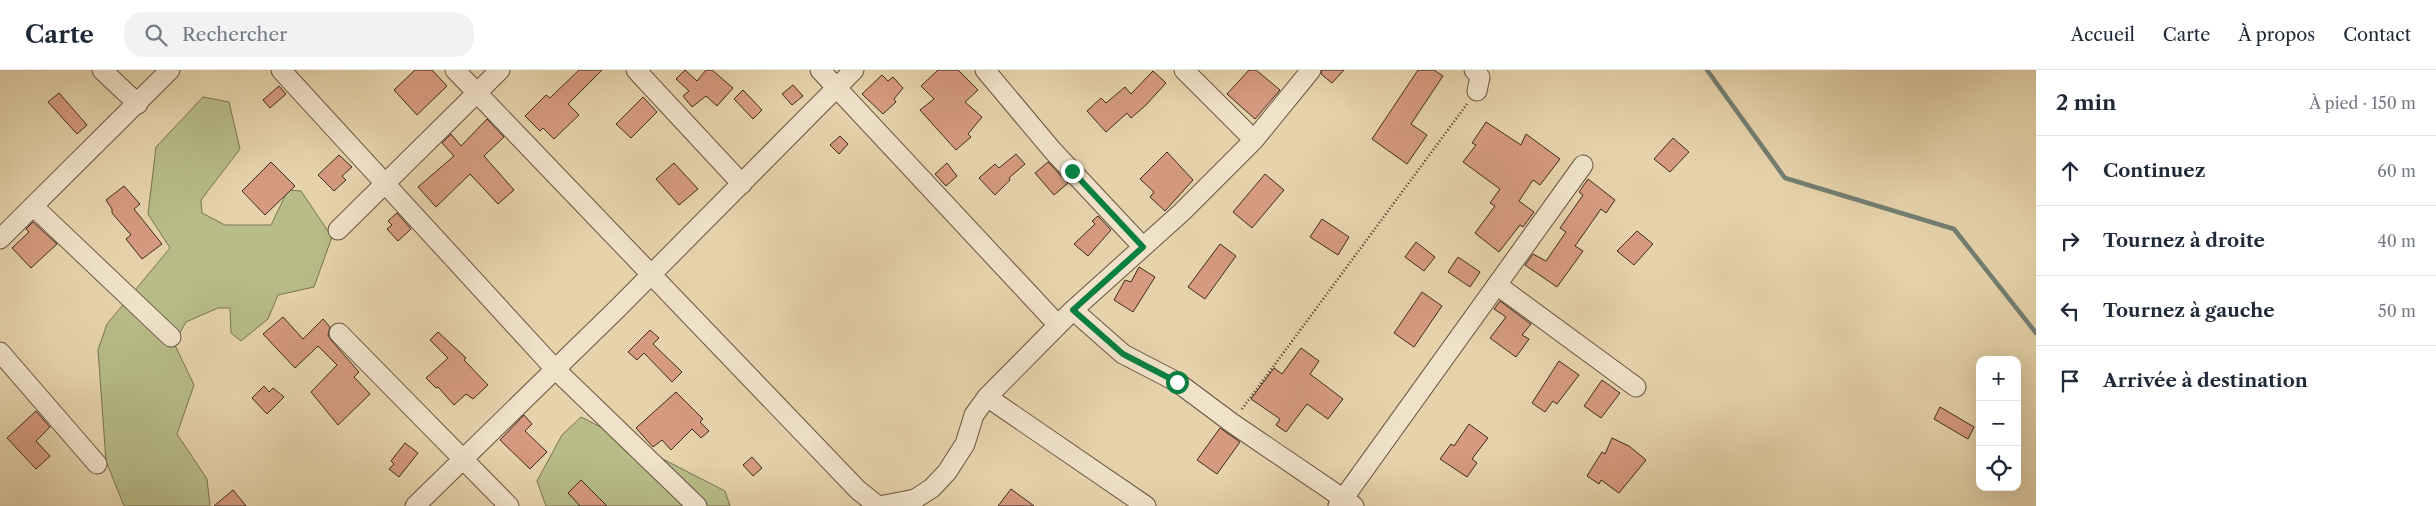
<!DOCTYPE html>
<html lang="fr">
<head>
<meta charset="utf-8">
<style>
	:root { --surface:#fff; --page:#f2f2f3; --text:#1f2937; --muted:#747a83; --line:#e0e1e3 }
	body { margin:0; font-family:"Libre Caslon Text",serif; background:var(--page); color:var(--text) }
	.controls { position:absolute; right:15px; bottom:15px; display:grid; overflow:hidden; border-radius:10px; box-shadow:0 5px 20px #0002 }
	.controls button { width:45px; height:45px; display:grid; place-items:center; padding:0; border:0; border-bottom:1px solid var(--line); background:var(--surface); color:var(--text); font:25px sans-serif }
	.stop { position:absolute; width:15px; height:15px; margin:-11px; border:4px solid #0b8043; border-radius:50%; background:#fff }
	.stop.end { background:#0b8043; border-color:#fff; box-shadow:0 1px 5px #0008 }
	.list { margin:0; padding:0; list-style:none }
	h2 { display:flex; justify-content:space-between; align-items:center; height:65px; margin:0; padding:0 20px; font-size:21px }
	h2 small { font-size:16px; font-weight:400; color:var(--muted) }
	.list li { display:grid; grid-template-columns:32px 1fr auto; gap:15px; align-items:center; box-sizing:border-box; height:70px; padding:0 20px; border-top:1px solid var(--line) }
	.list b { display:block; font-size:19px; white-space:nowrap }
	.list em { font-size:16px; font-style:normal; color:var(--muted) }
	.icon { flex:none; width:28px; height:28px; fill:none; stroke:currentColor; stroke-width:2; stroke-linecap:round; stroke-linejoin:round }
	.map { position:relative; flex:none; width:2036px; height:436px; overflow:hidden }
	header { display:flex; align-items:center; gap:30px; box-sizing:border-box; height:70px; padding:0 25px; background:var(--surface); border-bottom:1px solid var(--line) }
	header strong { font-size:24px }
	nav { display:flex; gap:28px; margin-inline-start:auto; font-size:18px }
	.search { width:350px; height:45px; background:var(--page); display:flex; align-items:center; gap:12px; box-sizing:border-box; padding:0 18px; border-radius:20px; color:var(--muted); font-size:19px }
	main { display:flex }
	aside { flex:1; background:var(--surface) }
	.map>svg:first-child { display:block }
	.green { fill:#b7bc88; stroke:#7a7352 }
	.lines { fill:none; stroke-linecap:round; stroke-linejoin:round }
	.stream { stroke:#737f73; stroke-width:4.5 }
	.building { fill:#d59a7f; stroke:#3e2a1d }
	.minor-casing { stroke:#685441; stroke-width:21 }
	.path { stroke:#3e2a1d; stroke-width:2.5; stroke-dasharray:1 2.5; stroke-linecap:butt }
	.minor { stroke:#efe2c9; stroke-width:19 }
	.route { stroke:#0b8043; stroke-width:6 }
</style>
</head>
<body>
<header>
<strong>Carte</strong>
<div class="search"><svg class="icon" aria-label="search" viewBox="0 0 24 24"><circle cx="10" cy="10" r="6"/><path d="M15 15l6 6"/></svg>Rechercher</div>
<nav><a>Accueil</a><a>Carte</a><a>À propos</a><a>Contact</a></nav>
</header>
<main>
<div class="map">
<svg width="2036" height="436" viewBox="0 0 2036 436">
	<rect width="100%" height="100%" fill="#e6d3ac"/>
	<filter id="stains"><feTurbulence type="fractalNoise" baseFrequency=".004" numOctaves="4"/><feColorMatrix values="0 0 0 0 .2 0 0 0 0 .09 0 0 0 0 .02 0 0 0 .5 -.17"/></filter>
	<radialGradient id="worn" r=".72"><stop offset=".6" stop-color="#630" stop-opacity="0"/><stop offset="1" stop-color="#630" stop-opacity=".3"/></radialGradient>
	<path class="green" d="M 203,27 L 229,32 L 240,79 L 201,130 L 202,143 L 225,155 L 271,155 L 288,120 L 301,121 L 332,167 L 314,217 L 278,225 L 268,249 L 241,271 L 231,263 L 230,238 L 218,238 L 186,252 L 174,273 L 194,315 L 177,364 L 207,409 L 210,436 L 124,436 L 106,391 L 98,280 L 107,254 L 170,178 L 148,144 L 156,77 Z
		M 581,347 L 725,421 L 730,436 L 546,436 L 537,411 L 562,365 Z"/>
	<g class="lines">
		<path class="stream" d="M 1707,0 L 1785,108 L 1954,159 L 2036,263"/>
	</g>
	<path class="building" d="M 415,0 L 432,0 L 447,16 L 417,45 L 394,20 Z
		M 579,0 L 602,0 L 568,34 L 579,45 L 554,69 L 543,58 L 540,61 L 525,46 L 546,25 L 550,28 Z
		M 685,0 L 697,11 L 706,0 L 712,0 L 733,18 L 717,36 L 706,26 L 692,37 L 683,26 L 689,21 L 676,9 Z
		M 938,0 L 958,0 L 978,20 L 965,32 L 982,47 L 968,64 L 971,67 L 956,80 L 920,40 L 934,29 L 921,16 Z
		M 1249,0 L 1256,0 L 1280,20 L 1255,49 L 1227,24 Z
		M 1322,0 L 1344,0 L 1332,13 L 1321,4 Z
		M 1418,0 L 1434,0 L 1443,6 L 1411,54 L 1427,65 L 1407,94 L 1372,69 Z
		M 1153,1 L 1166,13 L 1146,35 L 1131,48 L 1127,43 L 1106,62 L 1087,41 L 1101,28 L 1106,33 L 1125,17 L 1131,24 Z
		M 882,5 L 888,11 L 893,7 L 903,18 L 894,29 L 896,32 L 883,44 L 862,24 Z
		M 793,15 L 803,26 L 792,35 L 782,24 Z
		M 279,16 L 286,24 L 270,38 L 263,30 Z
		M 743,20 L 762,40 L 753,49 L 734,29 Z
		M 59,23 L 87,55 L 77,64 L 48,32 Z
		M 643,27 L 657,42 L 631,68 L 616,54 Z
		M 487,49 L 504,67 L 484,86 L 514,120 L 498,134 L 470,104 L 436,137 L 418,117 L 454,86 L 442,73 L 451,64 L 461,76 Z
		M 1486,52 L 1521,75 L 1526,64 L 1560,89 L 1540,115 L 1533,110 L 1519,131 L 1534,142 L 1523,157 L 1520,155 L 1499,182 L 1475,163 L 1495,136 L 1490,133 L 1500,119 L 1463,92 L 1476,75 L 1472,73 Z
		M 840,66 L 848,74 L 839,84 L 830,75 Z
		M 1673,68 L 1689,82 L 1670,102 L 1654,89 Z
		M 1167,82 L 1193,110 L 1165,141 L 1150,127 L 1154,122 L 1140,109 Z
		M 1016,84 L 1025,94 L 1009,108 L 1010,110 L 995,125 L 979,108 L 995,94 L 999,98 Z
		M 339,85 L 352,97 L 342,106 L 346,110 L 334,121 L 318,105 Z
		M 271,92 L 295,116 L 265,145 L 242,121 Z
		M 1048,92 L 1068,113 L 1054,125 L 1035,103 Z
		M 674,93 L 698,119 L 679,135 L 656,109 Z
		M 947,93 L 957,106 L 946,116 L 935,104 Z
		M 1265,104 L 1284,120 L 1252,158 L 1233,142 Z
		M 1588,109 L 1615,130 L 1606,143 L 1601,139 L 1575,176 L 1583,181 L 1557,217 L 1525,195 L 1533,184 L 1546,191 L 1566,162 L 1560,158 L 1583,125 L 1579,122 Z
		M 124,116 L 140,134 L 134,139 L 162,174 L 142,189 L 126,169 L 131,165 L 112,143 L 112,139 L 106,130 Z
		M 397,143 L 411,159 L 398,171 L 387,159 L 392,155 L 388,151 Z
		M 1098,146 L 1111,160 L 1088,186 L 1074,174 L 1095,154 L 1092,151 Z
		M 1322,149 L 1349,167 L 1338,185 L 1310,167 Z
		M 33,152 L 57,174 L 31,198 L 12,178 L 29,162 L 26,159 Z
		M 1637,161 L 1653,174 L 1634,195 L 1617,181 Z
		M 1416,172 L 1435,187 L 1424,201 L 1405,187 Z
		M 1220,174 L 1236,186 L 1205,229 L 1188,217 Z
		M 1458,187 L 1480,202 L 1470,217 L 1448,202 Z
		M 1139,197 L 1155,207 L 1133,242 L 1114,230 L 1125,210 L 1131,212 Z
		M 1422,222 L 1442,236 L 1414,277 L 1394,263 Z
		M 1500,231 L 1531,254 L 1522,265 L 1529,269 L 1516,287 L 1490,268 L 1506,247 L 1494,239 Z
		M 283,247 L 303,269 L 323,249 L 330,257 L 328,265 L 331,270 L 359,302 L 354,307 L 370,324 L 338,355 L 311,322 L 337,295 L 318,276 L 295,298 L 263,264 Z
		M 650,260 L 659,268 L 653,274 L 682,302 L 672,312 L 644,283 L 637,290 L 628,282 Z
		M 438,262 L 466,288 L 464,290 L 488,315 L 473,329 L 466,324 L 454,335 L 438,317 L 436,318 L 426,308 L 448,288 L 430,270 Z
		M 1301,278 L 1319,291 L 1310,304 L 1343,329 L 1328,349 L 1307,334 L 1286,362 L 1276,355 L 1280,349 L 1251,329 L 1274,298 L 1282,304 Z
		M 1559,291 L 1579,305 L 1557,334 L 1553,331 L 1545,342 L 1532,333 Z
		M 1602,310 L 1620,323 L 1601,348 L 1584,336 Z
		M 264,316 L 269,322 L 273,318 L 284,327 L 267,344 L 252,328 Z
		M 676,322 L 703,349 L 700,352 L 709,361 L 701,368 L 692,359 L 671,380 L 662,370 L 653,377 L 636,358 Z
		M 1940,337 L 1974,357 L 1968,369 L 1934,349 Z
		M 36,341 L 50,357 L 36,371 L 50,386 L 36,399 L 7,368 Z
		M 524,345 L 532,354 L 525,361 L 547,382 L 530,399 L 500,370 Z
		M 1469,354 L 1488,368 L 1472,389 L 1477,393 L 1467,407 L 1440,389 L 1451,374 L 1454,376 Z
		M 1220,358 L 1240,372 L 1217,404 L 1197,390 Z
		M 1612,368 L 1629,376 L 1646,390 L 1619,423 L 1601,410 L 1599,414 L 1587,406 L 1602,382 L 1605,384 Z
		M 405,373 L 418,383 L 399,407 L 389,399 L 394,394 L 391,391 Z
		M 752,387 L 762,398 L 753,406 L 743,395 Z
		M 581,410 L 607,436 L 580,436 L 568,423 Z
		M 1011,419 L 1034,436 L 998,436 Z
		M 233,420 L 246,436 L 214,436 Z"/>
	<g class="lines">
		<defs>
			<path id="minor" d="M 102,0 L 138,34
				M 281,0 L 555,299 L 697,436
				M 455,0 L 858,420 L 878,436
				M 636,0 L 742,114
				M 820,0 L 1058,255
				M 985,0 L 1053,81 L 1143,177
				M 1184,0 L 1254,70
				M 1474,0 L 1480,7 L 1477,21
				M 33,136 L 171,267
				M 338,160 L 500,0
				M 0,169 L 170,0
				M 1497,215 L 1636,317
				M 1073,240 L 1123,284 L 1177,312 L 1232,353 L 1354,436
				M 339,263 L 509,436
				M 0,282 L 97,394
				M 987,327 L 1146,436
				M 415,436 L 618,238 L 854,0
				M 879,436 L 915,429 L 932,418 L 947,402 L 965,374 L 974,345 L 987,327 L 1073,240 L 1182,142 L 1254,70 L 1311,0
				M 1338,436 L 1583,95"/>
		</defs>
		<use href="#minor" class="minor-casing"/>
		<path class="path" d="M 1242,339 L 1467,34"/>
		<use href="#minor" class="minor"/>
	</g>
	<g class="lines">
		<path class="route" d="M 1072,101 L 1143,177 L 1073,240 L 1123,284 L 1177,312"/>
	</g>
	<rect width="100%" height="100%" filter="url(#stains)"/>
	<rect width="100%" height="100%" fill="url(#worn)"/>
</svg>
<div class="controls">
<button>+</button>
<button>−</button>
<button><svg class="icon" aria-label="locate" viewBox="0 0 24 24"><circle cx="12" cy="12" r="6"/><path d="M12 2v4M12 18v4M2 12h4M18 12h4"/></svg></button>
</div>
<div class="stop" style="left:1177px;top:312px"></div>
<div class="stop end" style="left:1072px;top:101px"></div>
</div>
<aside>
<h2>2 min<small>À pied · 150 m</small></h2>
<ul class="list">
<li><svg class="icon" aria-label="ahead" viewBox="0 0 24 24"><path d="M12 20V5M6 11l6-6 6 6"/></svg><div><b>Continuez</b></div><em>60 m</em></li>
<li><svg class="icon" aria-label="right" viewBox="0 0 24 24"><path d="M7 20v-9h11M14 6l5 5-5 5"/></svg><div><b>Tournez à droite</b></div><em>40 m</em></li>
<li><svg class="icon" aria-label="left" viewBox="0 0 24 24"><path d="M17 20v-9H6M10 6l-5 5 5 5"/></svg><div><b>Tournez à gauche</b></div><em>50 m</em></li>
<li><svg class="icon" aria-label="arrive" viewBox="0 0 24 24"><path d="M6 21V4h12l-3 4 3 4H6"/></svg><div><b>Arrivée à destination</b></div></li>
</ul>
</aside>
</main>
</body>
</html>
